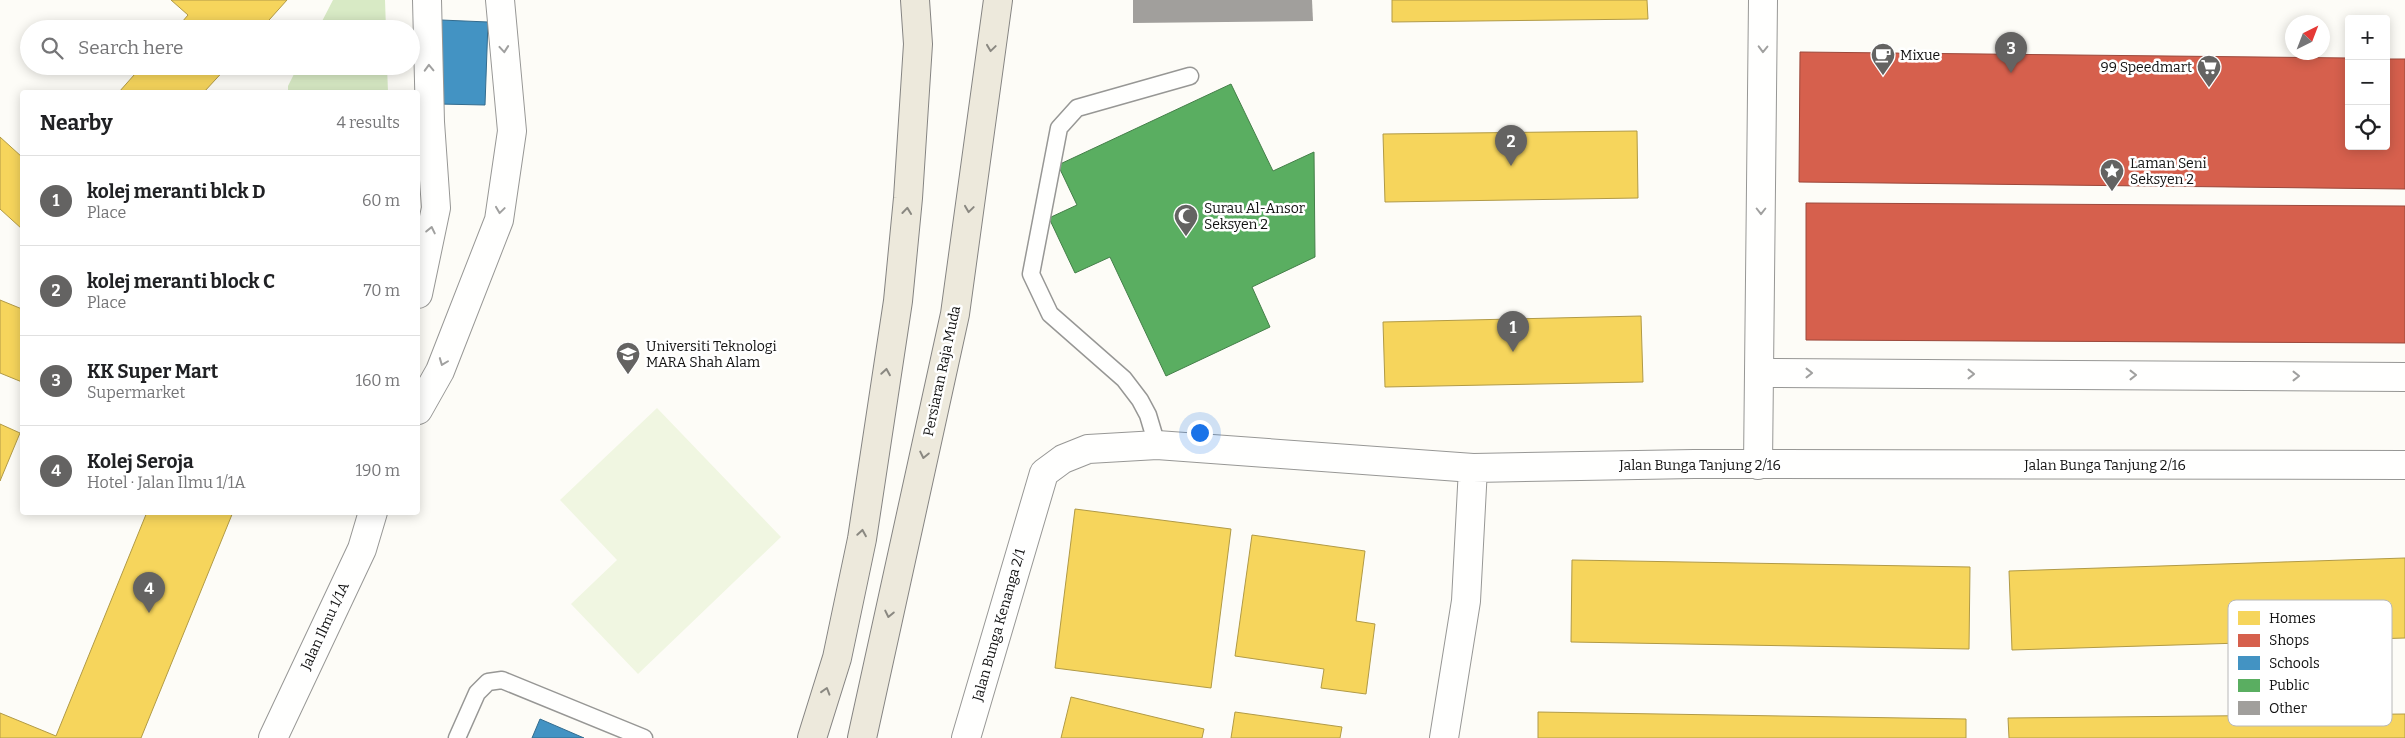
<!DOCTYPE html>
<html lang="en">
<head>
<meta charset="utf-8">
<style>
	:root { --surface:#fff; --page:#f6f6f6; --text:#202124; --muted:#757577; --line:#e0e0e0; --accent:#646362 }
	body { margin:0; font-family:Bitter,serif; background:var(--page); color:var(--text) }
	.controls { position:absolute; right:15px; top:15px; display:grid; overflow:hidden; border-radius:5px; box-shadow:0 2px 12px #0003 }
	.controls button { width:45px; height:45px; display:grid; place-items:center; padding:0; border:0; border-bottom:1px solid var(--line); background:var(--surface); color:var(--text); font:25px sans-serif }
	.compass { position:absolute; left:2285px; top:15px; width:45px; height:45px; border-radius:50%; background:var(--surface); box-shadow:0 2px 12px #0003; rotate:42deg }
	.you { position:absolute; left:1199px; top:432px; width:18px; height:18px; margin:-12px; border:4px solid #fff; border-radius:50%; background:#1a73e8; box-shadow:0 0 0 8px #1a73e833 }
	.badge { display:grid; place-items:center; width:32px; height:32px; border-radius:50%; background:var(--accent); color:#fff; font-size:16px; font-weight:700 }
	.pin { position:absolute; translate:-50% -41px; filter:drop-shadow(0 1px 2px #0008) }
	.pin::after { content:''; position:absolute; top:26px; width:18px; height:15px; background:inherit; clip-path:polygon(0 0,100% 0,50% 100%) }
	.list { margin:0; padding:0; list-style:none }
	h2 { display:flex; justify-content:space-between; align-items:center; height:65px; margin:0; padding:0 20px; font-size:21px }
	h2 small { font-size:16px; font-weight:400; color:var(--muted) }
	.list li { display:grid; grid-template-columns:32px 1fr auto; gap:15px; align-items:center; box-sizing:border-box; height:90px; padding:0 20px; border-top:1px solid var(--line) }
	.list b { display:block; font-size:19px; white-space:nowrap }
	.list p { margin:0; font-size:16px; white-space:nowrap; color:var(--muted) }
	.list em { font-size:16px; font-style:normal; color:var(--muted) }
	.icon { flex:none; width:28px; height:28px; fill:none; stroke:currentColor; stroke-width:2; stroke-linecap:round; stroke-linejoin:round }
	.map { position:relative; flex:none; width:2405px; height:738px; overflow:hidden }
	.search { position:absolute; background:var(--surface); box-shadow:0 2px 12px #0003; left:20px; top:20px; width:400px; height:55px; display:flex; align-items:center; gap:12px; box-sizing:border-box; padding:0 18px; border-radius:28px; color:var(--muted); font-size:19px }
	.panel { position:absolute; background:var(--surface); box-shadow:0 2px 12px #0003; left:20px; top:90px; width:400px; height:425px; border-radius:5px }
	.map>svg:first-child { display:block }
	.forest { fill:#d8eac5 }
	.pitch { fill:#f0f6e1 }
	.homes { fill:#f6d55c; stroke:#b19a46 }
	.shops { fill:#d6604d; stroke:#9b483b }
	.schools { fill:#4393c3; stroke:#346c8e }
	.public { fill:#5aae61; stroke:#447f49 }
	.building { fill:#a19f9c }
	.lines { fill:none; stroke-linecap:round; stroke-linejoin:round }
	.service-casing { stroke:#979795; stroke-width:19 }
	.minor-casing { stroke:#979795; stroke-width:30 }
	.tertiary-casing { stroke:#979795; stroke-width:30 }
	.primary-casing { stroke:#858482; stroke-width:30 }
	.service { stroke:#fffffe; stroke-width:16 }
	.minor { stroke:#fffffe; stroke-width:28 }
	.tertiary { stroke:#fffffe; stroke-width:28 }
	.primary { stroke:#ede9dc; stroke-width:28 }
	.oneway { stroke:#8a8881 }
	.oneway2 { stroke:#a0a09f }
	.labels { text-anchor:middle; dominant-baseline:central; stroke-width:5; stroke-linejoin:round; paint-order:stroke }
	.poi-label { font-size:14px; fill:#111; stroke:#fff; text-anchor:start }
	.street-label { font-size:14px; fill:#111; stroke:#fff }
	.key { fill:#fff; stroke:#b8b8b8; stroke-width:1 }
	.key-label { font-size:14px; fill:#111 }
</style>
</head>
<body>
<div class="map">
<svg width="2405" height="738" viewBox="0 0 2405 738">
	<rect width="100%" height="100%" fill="#fdfcf7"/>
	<path class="forest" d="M 333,0 L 385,0 L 386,29 L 318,29 Z
		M 298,66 L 387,66 L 388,92 L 288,92 L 288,86 Z"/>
	<path class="pitch" d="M 657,408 L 781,537 L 638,674 L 571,604 L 617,560 L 560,500 Z"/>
	<path class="homes" d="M 171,0 L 287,0 L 261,29 L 176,29 L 188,15 Z
		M 1392,0 L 1647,0 L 1648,19 L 1392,22 Z
		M 142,66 L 228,66 L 204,92 L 119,92 Z
		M 1637,131 L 1638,198 L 1385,202 L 1383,134 Z
		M 0,137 L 22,157 L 22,229 L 0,209 Z
		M 0,300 L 22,309 L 22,382 L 0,373 Z
		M 1641,316 L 1643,382 L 1385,387 L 1383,322 Z
		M 0,424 L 20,433 L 0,481 Z
		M 1075,509 L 1231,529 L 1211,688 L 1055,668 Z
		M 147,512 L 233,512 L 141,738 L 0,738 L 0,713 L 56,736 Z
		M 1252,535 L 1365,551 L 1356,621 L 1375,624 L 1366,694 L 1321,688 L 1324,669 L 1235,656 Z
		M 2405,558 L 2405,638 L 2012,650 L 2009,571 Z
		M 1572,560 L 1970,567 L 1969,649 L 1571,642 Z
		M 1071,697 L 1204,729 L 1202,738 L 1061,738 Z
		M 1235,712 L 1342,727 L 1340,738 L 1231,738 Z
		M 1538,712 L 1966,719 L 1966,738 L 1538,738 Z
		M 2405,714 L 2405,738 L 2009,738 L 2008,718 Z"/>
	<path class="shops" d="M 1800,52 L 2349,58 L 2349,146 L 2386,146 L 2386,59 L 2405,59 L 2405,189 L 1799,182 Z
		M 1806,203 L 2405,206 L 2405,343 L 1806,340 Z"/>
	<path class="schools" d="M 441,20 L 488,22 L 485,105 L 439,104 Z
		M 540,719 L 584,738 L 532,738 Z"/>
	<path class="public" d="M 1231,84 L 1273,171 L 1314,152 L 1315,257 L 1252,287 L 1270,327 L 1166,376 L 1110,257 L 1075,273 L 1049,218 L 1077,205 L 1058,165 Z"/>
	<path class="building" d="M 1133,0 L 1312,0 L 1313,21 L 1133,23 Z"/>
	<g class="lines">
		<defs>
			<path id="service" d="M 1157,445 L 1148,415 L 1140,400 L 1124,379 L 1050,314 L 1031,274 L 1059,128 L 1077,108 L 1190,76
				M 457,738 L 477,693 L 488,682 L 502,680 L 644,738"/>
			<path id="minor" d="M 1760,373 L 2405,377
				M 1758,465 L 1763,0
				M 966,738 L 1044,473 L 1063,459 L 1088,449 L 1157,445 L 1473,468 L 1694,464 L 2405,465
				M 1444,738 L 1466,601 L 1473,468"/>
			<path id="tertiary" d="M 418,294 L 436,208 L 430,122 L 427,0
				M 418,410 L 440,371 L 499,220 L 512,131 L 500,0
				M 273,738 L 362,549 L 373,512"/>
			<path id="primary" d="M 812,738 L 837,658 L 862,539 L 898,301 L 908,198 L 918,44 L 915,0
				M 862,738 L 955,314 L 998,0"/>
		</defs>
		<use href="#service" class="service-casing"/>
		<use href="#minor" class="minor-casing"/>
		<use href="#tertiary" class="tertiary-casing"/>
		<use href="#primary" class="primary-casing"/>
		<use href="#service" class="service"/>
		<use href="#minor" class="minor"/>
		<use href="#tertiary" class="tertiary"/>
		<use href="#primary" class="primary"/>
	</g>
	<defs><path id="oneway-chevron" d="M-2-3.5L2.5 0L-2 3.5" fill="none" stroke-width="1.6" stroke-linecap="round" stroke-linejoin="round" transform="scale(1.25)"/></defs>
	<g class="oneway">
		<use href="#oneway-chevron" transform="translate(991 48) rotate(98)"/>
		<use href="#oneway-chevron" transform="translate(969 209) rotate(98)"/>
		<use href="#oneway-chevron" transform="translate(907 211) rotate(-84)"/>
		<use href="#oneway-chevron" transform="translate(886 372) rotate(-81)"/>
		<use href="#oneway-chevron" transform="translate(924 455) rotate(102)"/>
		<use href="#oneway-chevron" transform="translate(862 533) rotate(-81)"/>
		<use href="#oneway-chevron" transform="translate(889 614) rotate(102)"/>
		<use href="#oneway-chevron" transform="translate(826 691) rotate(-73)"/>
	</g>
	<g class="oneway2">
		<use href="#oneway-chevron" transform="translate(504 49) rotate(85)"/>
		<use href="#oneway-chevron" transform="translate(1763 49) rotate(91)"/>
		<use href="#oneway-chevron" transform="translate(429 68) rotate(-92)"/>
		<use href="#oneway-chevron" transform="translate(500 210) rotate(98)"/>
		<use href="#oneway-chevron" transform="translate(1761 211) rotate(90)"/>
		<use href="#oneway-chevron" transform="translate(431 230) rotate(-78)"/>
		<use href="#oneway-chevron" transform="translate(443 362) rotate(111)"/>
		<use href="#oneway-chevron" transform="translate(1809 373)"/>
		<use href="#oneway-chevron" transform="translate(1971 374)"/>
		<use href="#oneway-chevron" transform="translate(2133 375)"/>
		<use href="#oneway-chevron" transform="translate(2296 376)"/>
	</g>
	<defs>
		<symbol id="cafe-pin" viewBox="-11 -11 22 30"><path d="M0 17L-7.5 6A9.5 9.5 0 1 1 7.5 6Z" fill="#646362" stroke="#fff"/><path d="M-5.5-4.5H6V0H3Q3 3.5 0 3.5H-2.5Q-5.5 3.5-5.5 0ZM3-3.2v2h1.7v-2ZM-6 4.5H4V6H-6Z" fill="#fff"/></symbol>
		<symbol id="supermarket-pin" viewBox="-11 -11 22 30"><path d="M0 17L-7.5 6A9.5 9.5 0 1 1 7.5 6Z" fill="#646362" stroke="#fff"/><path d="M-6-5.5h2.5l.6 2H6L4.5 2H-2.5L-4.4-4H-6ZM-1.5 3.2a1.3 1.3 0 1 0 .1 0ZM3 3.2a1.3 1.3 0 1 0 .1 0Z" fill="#fff"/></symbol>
		<symbol id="sight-pin" viewBox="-11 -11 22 30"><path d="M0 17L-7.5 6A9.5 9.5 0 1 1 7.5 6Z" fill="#646362" stroke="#fff"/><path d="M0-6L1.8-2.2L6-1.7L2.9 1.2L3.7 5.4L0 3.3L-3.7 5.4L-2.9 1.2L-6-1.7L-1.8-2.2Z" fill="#fff"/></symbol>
		<symbol id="mosque-pin" viewBox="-11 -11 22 30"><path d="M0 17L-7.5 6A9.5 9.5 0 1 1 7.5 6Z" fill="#646362" stroke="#fff"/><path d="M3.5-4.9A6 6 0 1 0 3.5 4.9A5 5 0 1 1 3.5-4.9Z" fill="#fff"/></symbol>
		<symbol id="university-pin" viewBox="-11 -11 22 30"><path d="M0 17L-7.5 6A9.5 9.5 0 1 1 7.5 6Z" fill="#646362" stroke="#fff"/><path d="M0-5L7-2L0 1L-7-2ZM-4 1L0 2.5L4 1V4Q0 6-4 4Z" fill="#fff"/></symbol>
	</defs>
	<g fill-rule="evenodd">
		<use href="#cafe-pin" x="1869" y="41" width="28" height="38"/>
		<use href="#supermarket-pin" x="2195" y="53" width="28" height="38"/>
		<use href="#sight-pin" x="2098" y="157" width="28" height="38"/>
		<use href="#mosque-pin" x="1172" y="202" width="28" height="38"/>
		<use href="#university-pin" x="614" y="340" width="28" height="38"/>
	</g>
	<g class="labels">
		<g class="poi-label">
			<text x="1900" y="55">Mixue</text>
			<text x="2192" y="67" text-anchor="end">99 Speedmart</text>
			<text x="2130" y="163">Laman Seni<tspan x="2130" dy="16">Seksyen 2</tspan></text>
			<text x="1204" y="208">Surau Al-Ansor<tspan x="1204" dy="16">Seksyen 2</tspan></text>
			<text x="646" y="346">Universiti Teknologi<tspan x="646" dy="16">MARA Shah Alam</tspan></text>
		</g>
		<g class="street-label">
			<text transform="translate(942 371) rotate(-78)">Persiaran Raja Muda</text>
			<text x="1700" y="465">Jalan Bunga Tanjung 2/16</text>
			<text x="2105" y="465">Jalan Bunga Tanjung 2/16</text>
			<text transform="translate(999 625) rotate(-74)">Jalan Bunga Kenanga 2/1</text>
			<text transform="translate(325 626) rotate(-65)">Jalan Ilmu 1/1A</text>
		</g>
	</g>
	<rect x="2228" y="600" width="164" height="126" rx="8" class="key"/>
	<rect x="2238" y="611" width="22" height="14" fill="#f6d55c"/>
	<rect x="2238" y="634" width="22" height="13" fill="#d6604d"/>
	<rect x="2238" y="656" width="22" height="14" fill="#4393c3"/>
	<rect x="2238" y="679" width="22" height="13" fill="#5aae61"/>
	<rect x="2238" y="701" width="22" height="14" fill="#a19f9c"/>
	<g class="key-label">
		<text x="2269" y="623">Homes</text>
		<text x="2269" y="645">Shops</text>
		<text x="2269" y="668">Schools</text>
		<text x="2269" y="690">Public</text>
		<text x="2269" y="713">Other</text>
	</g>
</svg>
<div class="controls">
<button>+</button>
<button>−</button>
<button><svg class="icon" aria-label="locate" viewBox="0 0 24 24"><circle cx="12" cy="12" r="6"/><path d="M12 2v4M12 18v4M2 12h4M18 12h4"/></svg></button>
</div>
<svg class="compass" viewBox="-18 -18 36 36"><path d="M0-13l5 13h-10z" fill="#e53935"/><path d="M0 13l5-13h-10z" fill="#757577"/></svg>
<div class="you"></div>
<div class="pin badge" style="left:1513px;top:352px">1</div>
<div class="pin badge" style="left:1511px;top:166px">2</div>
<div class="pin badge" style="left:2011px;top:73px">3</div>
<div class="pin badge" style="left:149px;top:613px">4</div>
<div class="search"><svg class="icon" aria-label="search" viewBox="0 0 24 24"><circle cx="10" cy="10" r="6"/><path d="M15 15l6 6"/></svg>Search here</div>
<section class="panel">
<h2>Nearby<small>4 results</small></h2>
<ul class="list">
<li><span class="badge">1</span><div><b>kolej meranti blck D</b><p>Place</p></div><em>60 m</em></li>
<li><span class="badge">2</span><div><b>kolej meranti block C</b><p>Place</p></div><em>70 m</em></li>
<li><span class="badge">3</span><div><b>KK Super Mart</b><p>Supermarket</p></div><em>160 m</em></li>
<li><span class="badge">4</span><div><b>Kolej Seroja</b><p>Hotel · Jalan Ilmu 1/1A</p></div><em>190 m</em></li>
</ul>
</section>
</div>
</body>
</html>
